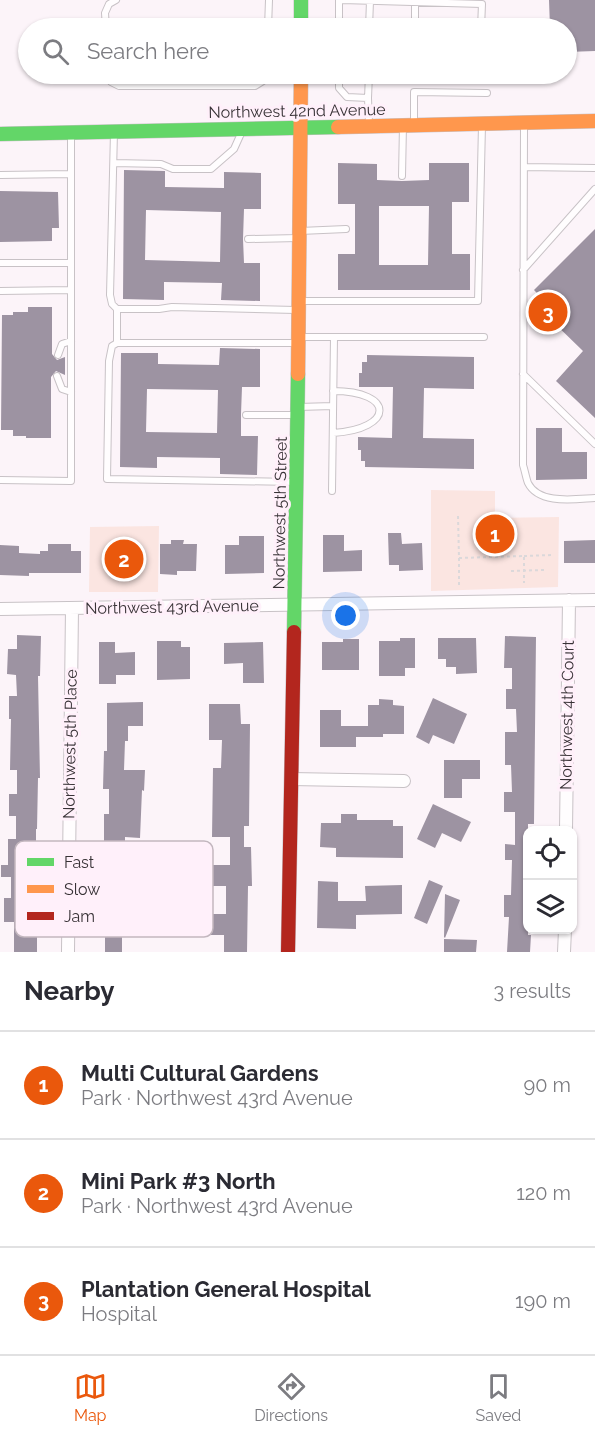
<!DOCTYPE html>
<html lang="en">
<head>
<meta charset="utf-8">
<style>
	:root { --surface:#fff; --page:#f2f2f3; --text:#2b2b33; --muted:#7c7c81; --line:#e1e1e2; --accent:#ea580c }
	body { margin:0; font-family:Raleway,sans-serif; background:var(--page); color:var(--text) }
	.controls { position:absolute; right:18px; bottom:18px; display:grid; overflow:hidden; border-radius:12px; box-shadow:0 2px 4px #0004 }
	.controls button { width:54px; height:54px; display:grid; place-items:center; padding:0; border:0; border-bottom:2px solid var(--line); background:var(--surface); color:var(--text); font:30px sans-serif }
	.you { position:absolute; left:346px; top:616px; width:21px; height:21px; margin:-15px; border:4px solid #fff; border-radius:50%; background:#1a73e8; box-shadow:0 0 0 9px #1a73e833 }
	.badge { display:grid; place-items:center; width:39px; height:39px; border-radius:50%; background:var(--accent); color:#fff; font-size:20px; font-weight:700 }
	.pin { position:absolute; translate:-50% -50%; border:3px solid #fff; box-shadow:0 2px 6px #0006 }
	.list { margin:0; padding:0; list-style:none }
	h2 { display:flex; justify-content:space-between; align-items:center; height:78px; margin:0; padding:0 24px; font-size:26px }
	h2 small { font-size:20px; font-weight:400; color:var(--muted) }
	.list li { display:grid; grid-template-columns:39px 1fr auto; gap:18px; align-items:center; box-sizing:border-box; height:108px; padding:0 24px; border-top:2px solid var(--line) }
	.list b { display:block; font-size:22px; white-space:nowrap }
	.list p { margin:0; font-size:20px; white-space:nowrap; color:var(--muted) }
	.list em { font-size:20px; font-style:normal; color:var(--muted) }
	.icon { flex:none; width:33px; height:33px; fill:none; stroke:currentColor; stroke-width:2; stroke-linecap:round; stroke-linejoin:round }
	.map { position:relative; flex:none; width:595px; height:952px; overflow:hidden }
	.search { position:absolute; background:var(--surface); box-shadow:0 2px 4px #0004; left:18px; right:18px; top:18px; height:66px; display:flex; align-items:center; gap:15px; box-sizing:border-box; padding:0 21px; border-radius:33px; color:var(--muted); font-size:22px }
	.sheet { height:402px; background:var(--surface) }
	nav { display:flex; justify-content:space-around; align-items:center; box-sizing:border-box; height:84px; border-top:2px solid var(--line); background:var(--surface); font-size:16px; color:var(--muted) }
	nav a { display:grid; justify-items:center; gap:3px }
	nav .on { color:var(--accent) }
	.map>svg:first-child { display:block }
	.green { fill:#fbe5e1 }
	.building { fill:#9d93a2; fill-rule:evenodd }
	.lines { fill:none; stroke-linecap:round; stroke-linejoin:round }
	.lane-casing { stroke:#c8c2c6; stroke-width:8 }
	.street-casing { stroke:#c8c2c6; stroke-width:14 }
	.fast-casing { stroke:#c8c2c6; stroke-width:15 }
	.slow-casing { stroke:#c8c2c6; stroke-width:15 }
	.jam-casing { stroke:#c8c2c6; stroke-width:15 }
	.path { stroke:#dbd8da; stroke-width:2; stroke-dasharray:3 3; stroke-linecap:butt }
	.lane { stroke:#fffdfe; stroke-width:6 }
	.street { stroke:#fffdfe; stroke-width:12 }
	.fast { stroke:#63d668; stroke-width:14 }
	.slow { stroke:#ff974d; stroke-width:14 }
	.jam { stroke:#b3261e; stroke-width:14 }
	.labels { text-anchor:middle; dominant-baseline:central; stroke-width:6; stroke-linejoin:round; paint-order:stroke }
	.street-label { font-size:16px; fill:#383236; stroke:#fff0fa }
	.key { fill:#fff0fa; stroke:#c3b7bf; stroke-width:1.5 }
	.key-label { font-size:16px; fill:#383236 }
</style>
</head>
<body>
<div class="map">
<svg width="595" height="952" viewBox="0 0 595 952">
	<rect width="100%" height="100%" fill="#fcf4f9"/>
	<path class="green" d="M 431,490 L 495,491 L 495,518 L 559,517 L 558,587 L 431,591 Z
		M 159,526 L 158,592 L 89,592 L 90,527 Z"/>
	<path class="building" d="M 549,0 L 595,0 L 595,51 L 567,52 L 567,28 L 550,28 Z
		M 338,163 L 377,164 L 377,180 L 402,181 L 429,180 L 429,163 L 469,163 L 469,202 L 452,202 L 452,254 L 470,254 L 470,290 L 338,290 L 338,254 L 355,254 L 355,204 L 338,204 ZM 379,206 L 429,206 L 428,265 L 379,265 Z
		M 124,170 L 165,171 L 165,187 L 224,188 L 224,172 L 261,173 L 261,209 L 244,209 L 243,239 L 244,263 L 260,263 L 260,301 L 221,300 L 222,283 L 164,282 L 164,300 L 123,299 ZM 146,210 L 221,212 L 220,262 L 145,260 Z
		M 0,191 L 58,192 L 59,228 L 52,228 L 52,241 L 0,242 Z
		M 595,229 L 595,418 L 556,381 L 583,351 L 547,316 L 554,311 L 534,290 Z
		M 28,307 L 52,307 L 52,354 L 57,360 L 65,357 L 65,375 L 56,371 L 51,377 L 51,438 L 26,438 L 26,436 L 13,436 L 13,430 L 1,430 L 2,315 L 13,315 L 13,312 L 28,312 Z
		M 220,348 L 260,349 L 260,387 L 242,387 L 241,414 L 241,436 L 258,436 L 257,475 L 220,474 L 220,458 L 157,457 L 157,468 L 120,467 L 121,353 L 158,353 L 158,364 L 219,365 ZM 147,389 L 218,390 L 217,433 L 146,432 Z
		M 367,355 L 474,357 L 474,389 L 424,388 L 423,438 L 474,439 L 474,469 L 365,467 L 365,461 L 361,461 L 361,450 L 358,450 L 358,437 L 392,438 L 393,387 L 359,387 L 359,373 L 362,373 L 362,362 L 367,362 Z
		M 536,428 L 562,428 L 562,452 L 587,452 L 587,479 L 536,480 Z
		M 388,533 L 401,533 L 402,544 L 422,543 L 423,570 L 399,571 L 399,565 L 389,565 Z
		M 323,535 L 344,535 L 344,551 L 362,550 L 362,571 L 323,572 Z
		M 239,536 L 264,536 L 264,573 L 225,574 L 225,545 L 239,545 Z
		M 171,540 L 184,540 L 183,544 L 197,544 L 196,571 L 177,571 L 177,575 L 160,574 L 160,544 L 171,544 Z
		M 595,540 L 595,563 L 564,563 L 564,541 Z
		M 48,544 L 71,544 L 71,551 L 81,551 L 81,573 L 29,573 L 29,576 L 0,575 L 0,545 L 19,546 L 19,553 L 40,554 L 40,551 L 48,551 Z
		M 17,635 L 41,636 L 40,676 L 38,676 L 40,778 L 38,778 L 37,829 L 36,829 L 36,877 L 33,877 L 34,937 L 37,937 L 37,952 L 14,952 L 14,922 L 4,922 L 4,898 L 11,898 L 11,877 L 1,877 L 1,865 L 8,865 L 8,839 L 16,839 L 16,816 L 9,816 L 9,794 L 17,794 L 17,770 L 10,770 L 11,719 L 9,719 L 9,696 L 17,696 L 16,675 L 7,674 L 8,649 L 17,649 Z
		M 505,636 L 536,637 L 534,824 L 528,824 L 528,935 L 531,935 L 530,952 L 507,952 L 509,917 L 504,917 L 504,895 L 511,895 L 512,860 L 505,860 L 505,844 L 515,845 L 515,812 L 504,812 L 504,792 L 512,792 L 511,765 L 505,765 L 505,732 L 517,732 L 516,709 L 506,709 L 506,689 L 512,689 L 512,668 L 504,668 Z
		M 400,638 L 415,638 L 415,668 L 405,668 L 405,676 L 379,676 L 379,641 L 400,641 Z
		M 438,638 L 476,638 L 477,673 L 456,674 L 456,667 L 446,667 L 446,659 L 438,659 Z
		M 343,639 L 359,639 L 359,670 L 322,670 L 322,642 L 343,642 Z
		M 157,641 L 181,641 L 181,647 L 190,647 L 190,679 L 157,680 Z
		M 99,642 L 115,642 L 115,653 L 135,652 L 135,675 L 116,675 L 116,684 L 99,684 Z
		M 263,642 L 264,683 L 243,683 L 243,663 L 224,664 L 224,643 Z
		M 433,698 L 467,714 L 454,744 L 433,735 L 429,744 L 416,737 Z
		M 379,699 L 393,700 L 393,705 L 404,706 L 404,734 L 383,734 L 383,737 L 356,737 L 356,747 L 320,747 L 320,710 L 341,710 L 341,726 L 368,726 L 368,705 L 379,705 Z
		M 143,702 L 143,726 L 128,726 L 128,741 L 125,741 L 124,770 L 145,770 L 144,791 L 142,790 L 140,838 L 125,837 L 125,867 L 141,867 L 142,874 L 162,875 L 162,887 L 136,887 L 136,919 L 159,919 L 159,936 L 122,936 L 122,952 L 105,952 L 105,921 L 117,921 L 117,887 L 104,887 L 104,814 L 109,814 L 109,789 L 103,789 L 104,751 L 107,751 L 107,703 Z
		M 209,704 L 240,704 L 241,724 L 250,724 L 249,826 L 244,826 L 244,847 L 251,847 L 252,886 L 248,886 L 247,952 L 224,952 L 224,935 L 211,935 L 211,914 L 226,914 L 226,886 L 211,886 L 211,865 L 230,865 L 230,837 L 212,837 L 213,768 L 221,768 L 222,740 L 209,740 Z
		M 444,760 L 480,760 L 480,779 L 462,779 L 462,798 L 444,798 Z
		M 433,804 L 471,822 L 461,842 L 442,833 L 435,848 L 417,839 Z
		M 341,814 L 357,814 L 357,820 L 393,820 L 393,826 L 403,826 L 403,858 L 336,857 L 336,848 L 320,847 L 321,823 L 341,823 Z
		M 429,880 L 443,886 L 427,924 L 414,918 Z
		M 318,881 L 338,882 L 338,901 L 366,901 L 365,886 L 402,885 L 402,914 L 356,915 L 356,929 L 317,928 Z
		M 445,894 L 460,900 L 445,938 L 444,937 Z
		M 444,939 L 477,940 L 476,952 L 444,952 Z"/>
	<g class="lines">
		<defs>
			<path id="lane" d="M 342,0 L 482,4 L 481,28
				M 106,28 L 105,13 L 109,4 L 116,0
				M 268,28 L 269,0
				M 339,28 L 339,0
				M 369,28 L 370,1
				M 415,28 L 415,2
				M 106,74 L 111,82 L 119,86 L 255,86 L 263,81 L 265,74
				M 339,74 L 339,88 L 347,97 L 368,98 L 369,124
				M 368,98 L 369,74
				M 414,124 L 414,92 L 487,93
				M 524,125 L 523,465 C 525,471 526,478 528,483 C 539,505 575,499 595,498
				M 114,132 L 110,295 L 112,304 L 117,309 L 159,309 L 172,307 L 296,310
				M 114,163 L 161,164 L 173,169 L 211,169 L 234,149 L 243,129
				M 524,167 L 595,168
				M 0,175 L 71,174
				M 402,176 L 403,125
				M 300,231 L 346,229
				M 248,239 L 298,238
				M 0,263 L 71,263
				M 523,270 L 595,189
				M 0,291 L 71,290
				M 299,301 L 478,301 L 482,125
				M 299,337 L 484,337
				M 117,343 L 117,309
				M 58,355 L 62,344 L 71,341
				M 523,374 L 595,444
				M 57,376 L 62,389 L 71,392
				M 298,407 L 333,406
				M 246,415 L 297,415
				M 333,433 C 395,429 395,391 333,391
				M 0,480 L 71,481 L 71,133
				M 294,482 L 107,479 L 109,361 L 112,346 L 117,343 L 297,343
				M 332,491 L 334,337"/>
			<path id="street" d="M 0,609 L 595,600
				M 291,779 L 404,781
				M 566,830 L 569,600
				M 68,952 L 72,608
				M 564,952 L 565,930"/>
			<path id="fast" d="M 301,0 L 301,28
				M 0,134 L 338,127
				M 294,632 L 298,374"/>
			<path id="slow" d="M 338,127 L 595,121
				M 298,374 L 301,74"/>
			<path id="jam" d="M 288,952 L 294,632"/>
		</defs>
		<use href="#lane" class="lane-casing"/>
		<use href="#street" class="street-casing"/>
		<use href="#fast" class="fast-casing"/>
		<use href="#slow" class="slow-casing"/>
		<use href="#jam" class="jam-casing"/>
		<path class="path" d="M 458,516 L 459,558 L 524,556 L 524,583
			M 524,556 L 552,555
			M 459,558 L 459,587
			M 511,571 L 544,570"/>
		<use href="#lane" class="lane"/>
		<use href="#street" class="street"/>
		<use href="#fast" class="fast"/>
		<use href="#slow" class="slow"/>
		<use href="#jam" class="jam"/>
	</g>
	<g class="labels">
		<g class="street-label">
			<text transform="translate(297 111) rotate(-1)">Northwest 42nd Avenue</text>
			<text transform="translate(280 513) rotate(-89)">Northwest 5th Street</text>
			<text transform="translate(172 607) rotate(-1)">Northwest 43rd Avenue</text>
			<text transform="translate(567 715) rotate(-89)">Northwest 4th Court</text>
			<text transform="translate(70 744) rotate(-89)">Northwest 5th Place</text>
		</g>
	</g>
	<rect x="15" y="841" width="198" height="96" rx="9" class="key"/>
	<rect x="27" y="858" width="27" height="8" fill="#63d668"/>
	<rect x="27" y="885" width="27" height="8" fill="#ff974d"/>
	<rect x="27" y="912" width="27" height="8" fill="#b3261e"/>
	<g class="key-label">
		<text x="64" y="868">Fast</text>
		<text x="64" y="895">Slow</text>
		<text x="64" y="922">Jam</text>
	</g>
</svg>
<div class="controls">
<button><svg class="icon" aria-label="locate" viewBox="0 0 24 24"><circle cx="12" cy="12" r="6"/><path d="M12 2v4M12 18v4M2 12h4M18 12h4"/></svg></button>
<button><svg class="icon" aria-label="layers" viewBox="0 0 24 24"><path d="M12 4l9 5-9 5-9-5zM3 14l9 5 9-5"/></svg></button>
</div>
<div class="you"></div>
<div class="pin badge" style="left:495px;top:534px">1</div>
<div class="pin badge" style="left:124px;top:559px">2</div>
<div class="pin badge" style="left:548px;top:312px">3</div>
<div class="search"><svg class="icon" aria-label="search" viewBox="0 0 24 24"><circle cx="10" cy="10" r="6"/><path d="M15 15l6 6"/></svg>Search here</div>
</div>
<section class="sheet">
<h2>Nearby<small>3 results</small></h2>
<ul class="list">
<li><span class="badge">1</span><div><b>Multi Cultural Gardens</b><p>Park · Northwest 43rd Avenue</p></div><em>90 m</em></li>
<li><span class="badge">2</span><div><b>Mini Park #3 North</b><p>Park · Northwest 43rd Avenue</p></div><em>120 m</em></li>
<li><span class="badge">3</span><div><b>Plantation General Hospital</b><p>Hospital</p></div><em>190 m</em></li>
</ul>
</section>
<nav>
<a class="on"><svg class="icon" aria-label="map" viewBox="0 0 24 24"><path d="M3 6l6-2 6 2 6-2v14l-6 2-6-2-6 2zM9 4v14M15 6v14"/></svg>Map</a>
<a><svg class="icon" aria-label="directions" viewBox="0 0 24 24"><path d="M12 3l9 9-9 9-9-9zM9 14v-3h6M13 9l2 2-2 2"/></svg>Directions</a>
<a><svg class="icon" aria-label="saved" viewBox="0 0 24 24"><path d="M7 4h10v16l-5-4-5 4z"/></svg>Saved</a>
</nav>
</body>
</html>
